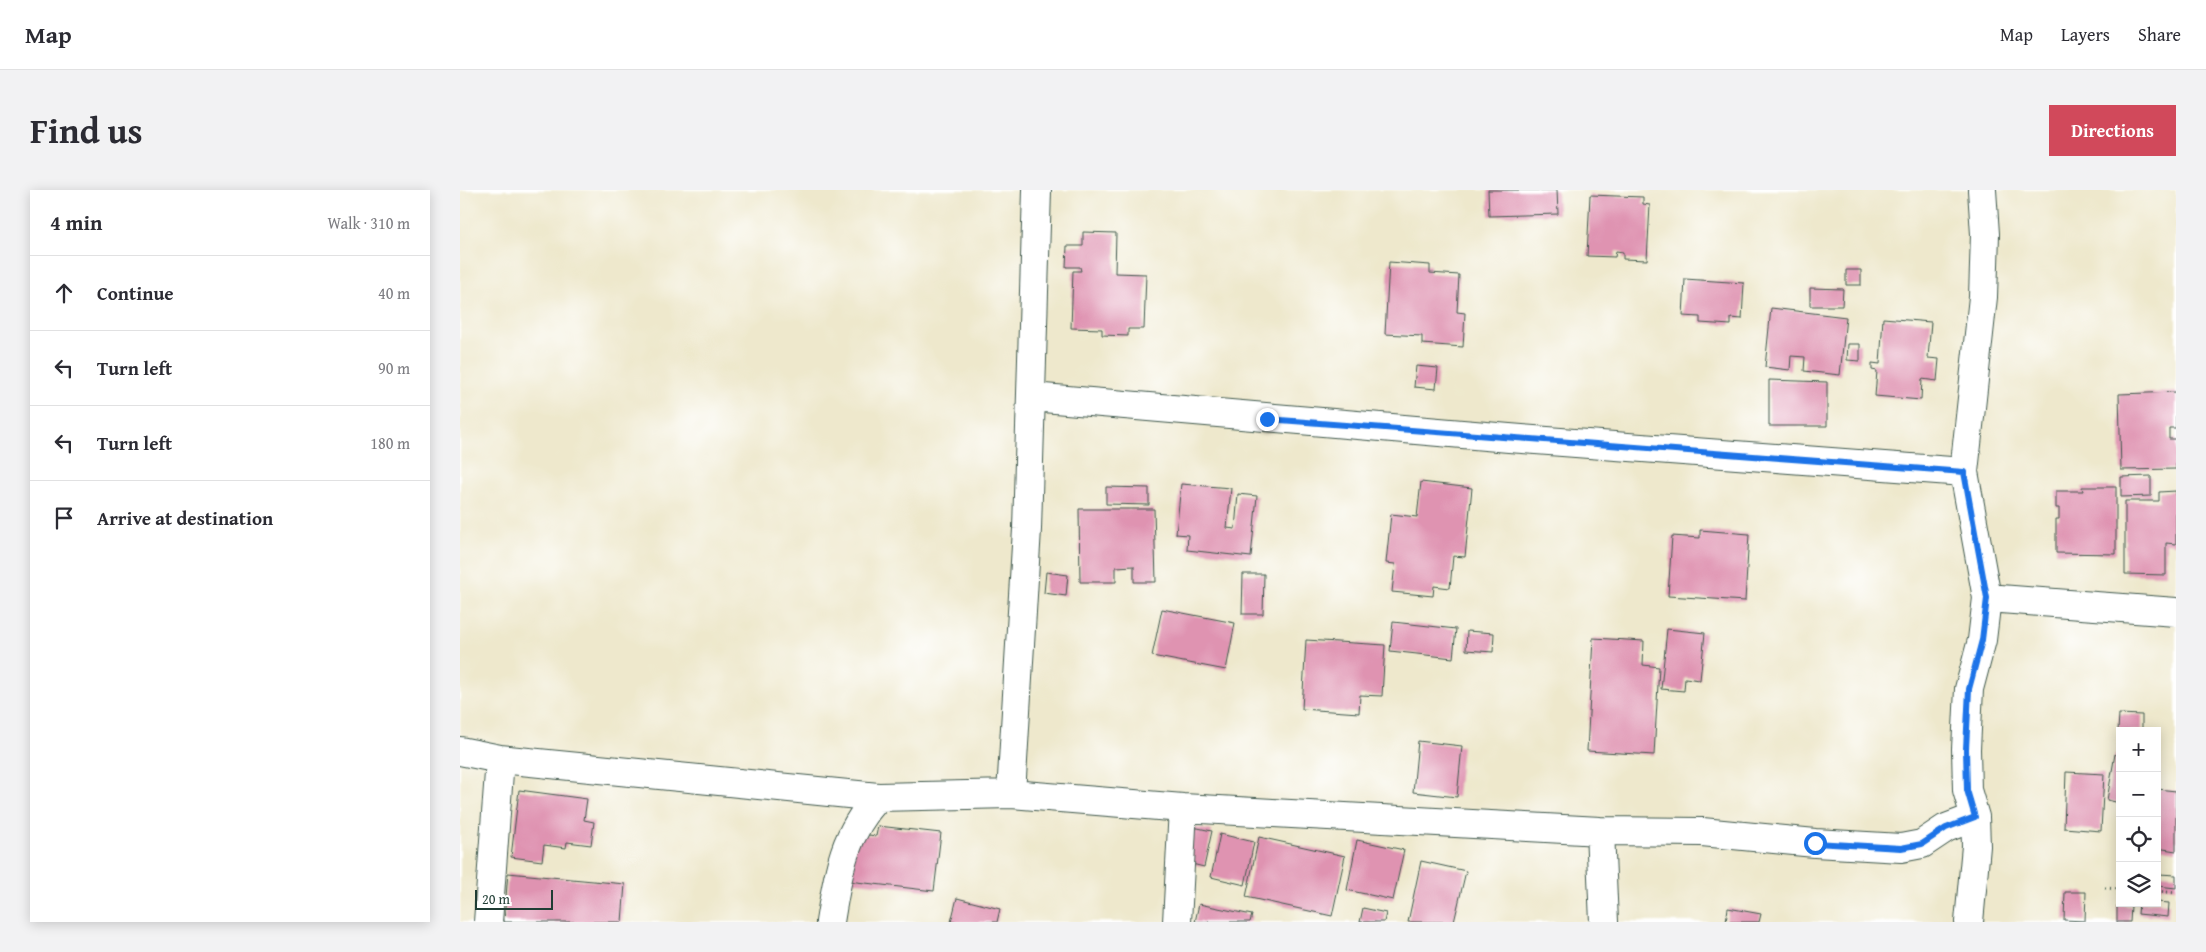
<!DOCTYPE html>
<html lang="en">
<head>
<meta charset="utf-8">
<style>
	:root { --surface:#fff; --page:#f2f2f3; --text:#2b2b33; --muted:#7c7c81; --line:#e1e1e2; --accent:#d1495b }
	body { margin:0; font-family:"Gentium Book Plus",serif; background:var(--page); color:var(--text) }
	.controls { position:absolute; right:15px; bottom:15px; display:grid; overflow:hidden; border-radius:0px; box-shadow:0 2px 12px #0003 }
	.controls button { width:45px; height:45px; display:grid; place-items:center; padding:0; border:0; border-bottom:1px solid var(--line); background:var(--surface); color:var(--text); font:25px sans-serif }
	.scale { position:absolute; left:15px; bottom:12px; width:78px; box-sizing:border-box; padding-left:5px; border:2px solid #1f3d34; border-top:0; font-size:14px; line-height:18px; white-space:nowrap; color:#1f3d34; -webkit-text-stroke:4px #fff; paint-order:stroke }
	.stop { position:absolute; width:15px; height:15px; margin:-11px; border:4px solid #1a73e8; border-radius:50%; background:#fff }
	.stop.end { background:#1a73e8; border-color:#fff; box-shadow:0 1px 5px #0008 }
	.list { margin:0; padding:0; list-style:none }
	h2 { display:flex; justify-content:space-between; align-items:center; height:65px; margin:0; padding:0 20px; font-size:21px }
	h2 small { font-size:16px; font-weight:400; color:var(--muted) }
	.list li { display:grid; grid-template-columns:32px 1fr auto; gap:15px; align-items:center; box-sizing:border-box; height:75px; padding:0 20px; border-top:1px solid var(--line) }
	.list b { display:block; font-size:19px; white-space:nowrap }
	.list em { font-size:16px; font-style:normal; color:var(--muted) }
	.icon { flex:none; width:28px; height:28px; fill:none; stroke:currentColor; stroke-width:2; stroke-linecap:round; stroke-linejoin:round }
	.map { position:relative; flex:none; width:1716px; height:732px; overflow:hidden; border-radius:0px }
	header { display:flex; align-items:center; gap:30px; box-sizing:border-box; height:70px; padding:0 25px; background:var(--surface); border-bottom:1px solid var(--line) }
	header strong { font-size:24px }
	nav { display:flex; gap:28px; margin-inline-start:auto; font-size:18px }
	.intro { display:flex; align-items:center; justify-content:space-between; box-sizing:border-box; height:120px; padding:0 30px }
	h1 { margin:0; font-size:35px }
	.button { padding:12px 22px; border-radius:0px; background:var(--accent); color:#fff; font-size:18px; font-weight:700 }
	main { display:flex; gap:30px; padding:0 30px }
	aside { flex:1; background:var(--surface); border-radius:0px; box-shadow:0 2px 12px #0003 }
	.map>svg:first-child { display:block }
	.building { fill:#df93b1 }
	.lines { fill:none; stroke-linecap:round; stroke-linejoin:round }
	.minor-casing { stroke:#3e574b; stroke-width:30 }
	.path { stroke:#3e574b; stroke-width:3; stroke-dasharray:1 4; stroke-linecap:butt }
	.minor { stroke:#fff; stroke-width:28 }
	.route { stroke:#1a73e8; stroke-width:6 }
</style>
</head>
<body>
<header>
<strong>Map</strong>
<nav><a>Map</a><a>Layers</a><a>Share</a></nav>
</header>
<div class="intro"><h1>Find us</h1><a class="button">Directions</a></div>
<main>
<aside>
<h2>4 min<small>Walk · 310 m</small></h2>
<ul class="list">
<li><svg class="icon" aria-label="ahead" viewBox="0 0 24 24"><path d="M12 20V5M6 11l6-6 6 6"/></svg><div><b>Continue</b></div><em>40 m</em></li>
<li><svg class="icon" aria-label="left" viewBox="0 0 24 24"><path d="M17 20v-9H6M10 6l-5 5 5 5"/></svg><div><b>Turn left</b></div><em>90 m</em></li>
<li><svg class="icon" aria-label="left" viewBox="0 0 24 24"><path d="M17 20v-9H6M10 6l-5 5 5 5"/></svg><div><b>Turn left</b></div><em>180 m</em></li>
<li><svg class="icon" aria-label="arrive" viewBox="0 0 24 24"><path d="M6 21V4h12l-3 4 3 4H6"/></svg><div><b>Arrive at destination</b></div></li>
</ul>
</aside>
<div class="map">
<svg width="1716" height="732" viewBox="0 0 1716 732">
	<rect width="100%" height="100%" fill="#fff"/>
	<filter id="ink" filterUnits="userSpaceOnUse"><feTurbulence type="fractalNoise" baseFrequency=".02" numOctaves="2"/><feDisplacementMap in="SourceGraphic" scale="10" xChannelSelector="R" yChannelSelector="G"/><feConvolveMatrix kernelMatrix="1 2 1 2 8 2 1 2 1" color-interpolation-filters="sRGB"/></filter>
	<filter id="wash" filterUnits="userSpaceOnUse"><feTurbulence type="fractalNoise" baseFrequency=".0096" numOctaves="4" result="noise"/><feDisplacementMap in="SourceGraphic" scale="20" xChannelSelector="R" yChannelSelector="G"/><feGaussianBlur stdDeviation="1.12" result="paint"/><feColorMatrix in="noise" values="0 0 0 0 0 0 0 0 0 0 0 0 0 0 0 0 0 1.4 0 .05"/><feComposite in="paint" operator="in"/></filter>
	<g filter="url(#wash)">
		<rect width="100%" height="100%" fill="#eee8cc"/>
		<g id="blocks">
			<path class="building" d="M 1028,0 L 1097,0 L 1098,24 L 1029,26 Z
				M 1130,5 L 1183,7 L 1183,14 L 1190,15 L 1187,70 L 1163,69 L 1163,62 L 1156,61 L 1155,67 L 1127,66 Z
				M 623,42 L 656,43 L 655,83 L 686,84 L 684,139 L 668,139 L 668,146 L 642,145 L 642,139 L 611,138 L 613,81 L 621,81 L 620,77 L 606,77 L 607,56 L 623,56 Z
				M 929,72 L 970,75 L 970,83 L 999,85 L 997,122 L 1005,123 L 1003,157 L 962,154 L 962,146 L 925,144 Z
				M 1386,80 L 1401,80 L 1401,95 L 1386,95 Z
				M 1225,89 L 1284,93 L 1282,129 L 1271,128 L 1271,135 L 1240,133 L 1240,127 L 1223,126 Z
				M 1350,98 L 1383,99 L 1382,116 L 1350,116 Z
				M 1311,118 L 1386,127 L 1380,185 L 1344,181 L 1345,167 L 1331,166 L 1330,180 L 1305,177 Z
				M 1423,128 L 1471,132 L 1468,168 L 1479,169 L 1477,191 L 1462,189 L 1461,210 L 1415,206 L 1417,181 L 1412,180 L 1412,173 L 1420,174 Z
				M 1388,154 L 1400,154 L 1400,171 L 1387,170 Z
				M 956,176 L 978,178 L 976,199 L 954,197 Z
				M 1309,190 L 1367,192 L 1367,236 L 1309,236 Z
				M 1716,202 L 1716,238 L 1709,238 L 1709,249 L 1716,249 L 1716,279 L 1661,280 L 1659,204 Z
				M 1691,286 L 1691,306 L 1661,307 L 1661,287 Z
				M 961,292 L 1012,298 L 1005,367 L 993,366 L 990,398 L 974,396 L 973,406 L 932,402 L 935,374 L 926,373 L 931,324 L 957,327 Z
				M 721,294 L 771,298 L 767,338 L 775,339 L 778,304 L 797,306 L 791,367 L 727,360 L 728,345 L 716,344 Z
				M 646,297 L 689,298 L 689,315 L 646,314 Z
				M 1622,297 L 1656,297 L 1656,364 L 1596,363 L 1596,329 L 1599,329 L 1599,318 L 1596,318 L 1596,301 L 1623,301 Z
				M 1716,301 L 1716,354 L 1706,353 L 1706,385 L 1665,384 L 1665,311 L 1699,311 L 1699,302 Z
				M 619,319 L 694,319 L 696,392 L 674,392 L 674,376 L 656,377 L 656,392 L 620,392 Z
				M 1240,340 L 1289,344 L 1285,411 L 1208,406 L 1212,346 L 1240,348 Z
				M 586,382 L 608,385 L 606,406 L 584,403 Z
				M 783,384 L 804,384 L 803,424 L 782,424 Z
				M 702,419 L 775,433 L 766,480 L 692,466 Z
				M 933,432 L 996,439 L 993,468 L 930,461 Z
				M 1207,439 L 1245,443 L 1240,490 L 1225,488 L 1224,501 L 1201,499 Z
				M 1007,441 L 1034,443 L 1033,462 L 1006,460 Z
				M 1133,448 L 1184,451 L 1183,475 L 1199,477 L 1194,565 L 1127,561 Z
				M 846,450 L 925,455 L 922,506 L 900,505 L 899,523 L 842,519 Z
				M 1659,524 L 1682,525 L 1682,541 L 1658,541 Z
				M 958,551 L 1002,556 L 997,607 L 953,602 Z
				M 1655,564 L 1660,565 L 1660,613 L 1647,610 Z
				M 1606,582 L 1644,584 L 1641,641 L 1604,638 Z
				M 1697,599 L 1716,601 L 1716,661 L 1697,658 Z
				M 59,600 L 127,609 L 124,630 L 134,632 L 131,655 L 107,652 L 106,658 L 84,655 L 82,671 L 51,667 Z
				M 418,636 L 481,643 L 474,701 L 388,691 L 394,643 L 416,646 Z
				M 728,636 L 752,641 L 744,677 L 720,671 Z
				M 760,644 L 794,652 L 785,695 L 751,687 Z
				M 799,647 L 885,666 L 872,726 L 786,707 Z
				M 897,650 L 944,660 L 933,710 L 887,700 Z
				M 961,671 L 1006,681 L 994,732 L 948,732 Z
				M 48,683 L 165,694 L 162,732 L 44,732 Z
				M 1699,684 L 1716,685 L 1716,698 L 1698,696 Z
				M 1605,702 L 1626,702 L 1625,731 L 1604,730 Z
				M 497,708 L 540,719 L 537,732 L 491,732 Z
				M 1697,712 L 1709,713 L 1708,727 L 1678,724 L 1679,713 Z
				M 739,714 L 792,725 L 790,732 L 735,732 Z
				M 1657,715 L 1671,716 L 1670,732 L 1657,732 Z
				M 903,718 L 926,723 L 924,732 L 900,732 Z
				M 1268,718 L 1301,724 L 1299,732 L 1266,732 Z"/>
		</g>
	</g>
	<g filter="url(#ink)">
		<use href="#blocks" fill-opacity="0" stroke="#3e574b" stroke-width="1"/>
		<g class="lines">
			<defs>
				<path id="minor" d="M 572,207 L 1049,248 L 1504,282
					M 1527,408 L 1716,422
					M 0,561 L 40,569 L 418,607 L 551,604 L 723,618 L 1140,641 L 1242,642 L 1355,653 L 1441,658 L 1462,654 L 1486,638 L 1515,627 L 1507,600 L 1506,559 L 1509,499 L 1522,450 L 1527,408 L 1504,282 L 1523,107 L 1525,44 L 1522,0
					M 551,604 L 567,339 L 577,0
					M 1140,641 L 1144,732
					M 28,732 L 40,569
					M 370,732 C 378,683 383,645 418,607
					M 717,732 L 723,618
					M 1509,732 L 1516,656 L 1515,627"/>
			</defs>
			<use href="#minor" class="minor-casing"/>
			<path class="path" d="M 1645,698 L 1660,699
				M 1697,701 L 1716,703"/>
			<use href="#minor" class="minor"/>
		</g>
	</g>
	<g class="lines" filter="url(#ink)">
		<path class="route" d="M 807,229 L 1504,282 L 1527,408 L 1522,450 L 1509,499 L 1506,559 L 1507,600 L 1515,627 L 1486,638 L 1462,654 L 1441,658 L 1355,653"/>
	</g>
</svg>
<div class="controls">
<button>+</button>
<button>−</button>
<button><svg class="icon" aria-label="locate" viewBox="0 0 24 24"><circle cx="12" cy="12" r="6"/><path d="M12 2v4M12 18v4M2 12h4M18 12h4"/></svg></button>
<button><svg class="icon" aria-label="layers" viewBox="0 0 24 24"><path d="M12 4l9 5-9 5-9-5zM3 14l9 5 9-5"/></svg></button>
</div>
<div class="scale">20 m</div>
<div class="stop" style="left:1355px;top:653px"></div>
<div class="stop end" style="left:807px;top:229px"></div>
</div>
</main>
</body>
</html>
